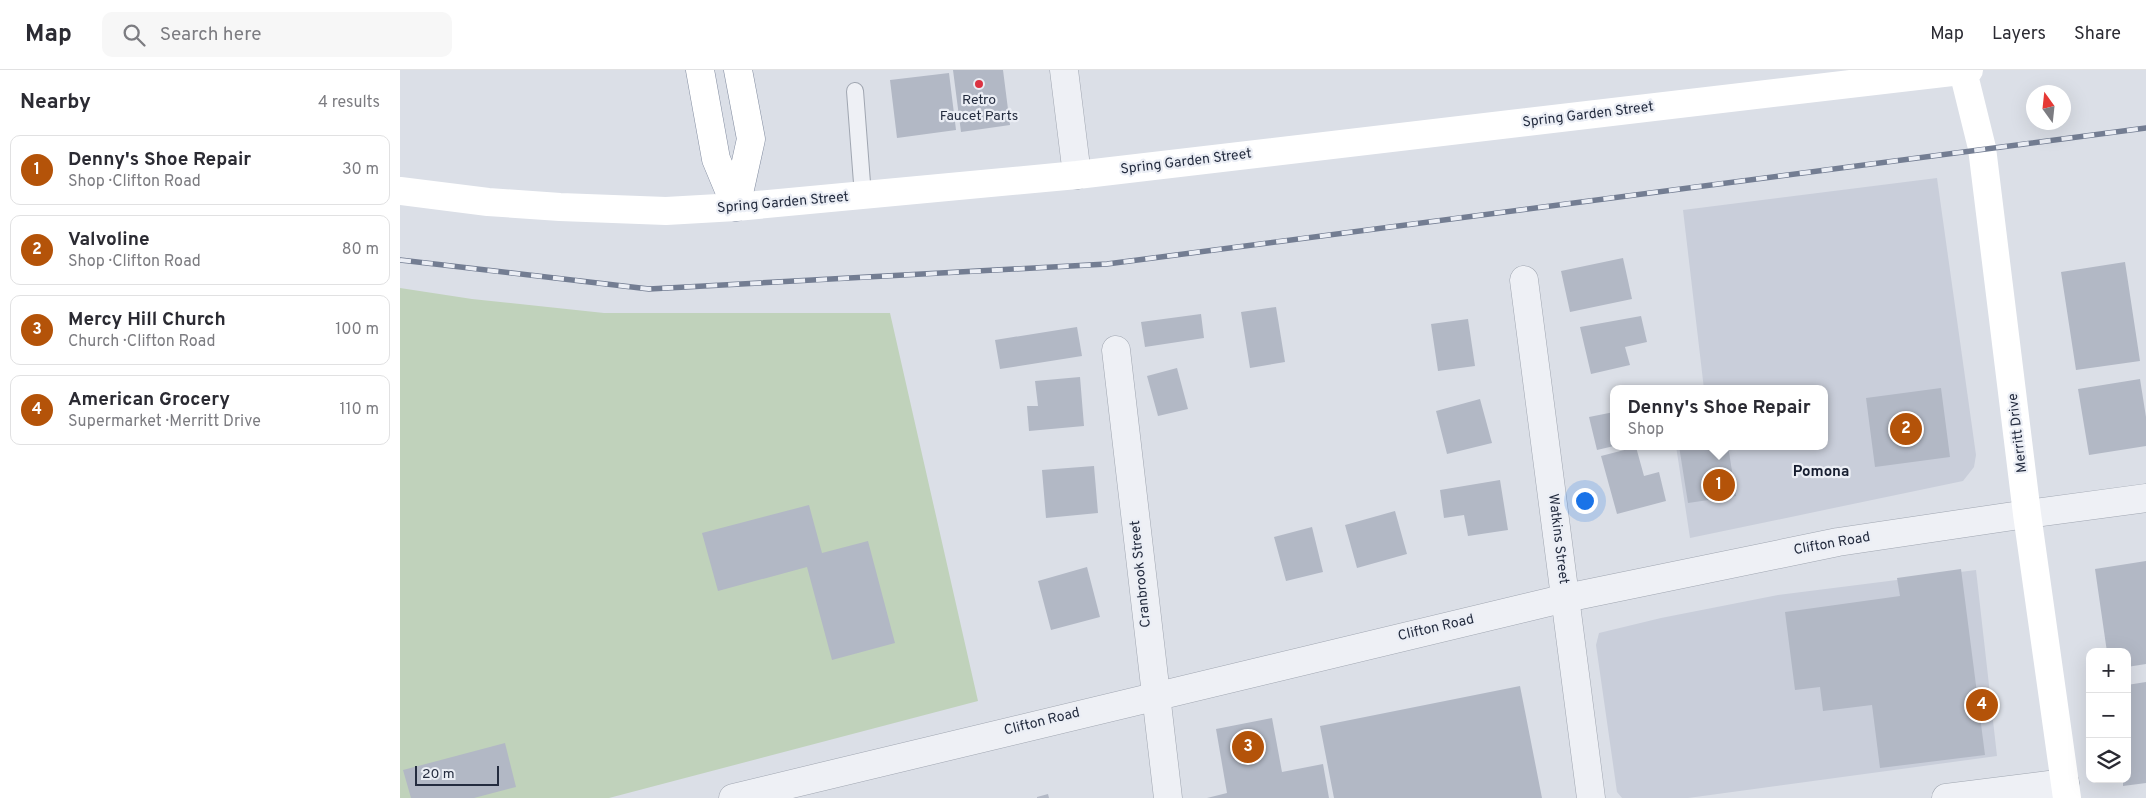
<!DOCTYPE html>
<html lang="en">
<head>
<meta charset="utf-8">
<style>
	:root { --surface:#fff; --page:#f7f7f7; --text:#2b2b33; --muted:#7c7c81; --line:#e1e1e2; --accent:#b45309 }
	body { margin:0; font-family:Overpass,sans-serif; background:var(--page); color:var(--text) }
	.controls { position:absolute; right:15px; bottom:15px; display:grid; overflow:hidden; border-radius:10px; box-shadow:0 5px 20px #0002 }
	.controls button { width:45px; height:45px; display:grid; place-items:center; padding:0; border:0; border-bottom:1px solid var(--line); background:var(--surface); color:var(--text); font:25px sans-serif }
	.compass { position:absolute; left:1626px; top:15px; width:45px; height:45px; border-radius:50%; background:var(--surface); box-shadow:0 5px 20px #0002; rotate:345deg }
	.scale { position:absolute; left:15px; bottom:12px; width:84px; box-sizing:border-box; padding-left:5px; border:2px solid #242c3f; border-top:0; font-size:14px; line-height:18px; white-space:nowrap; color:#242c3f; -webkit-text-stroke:4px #ebeef5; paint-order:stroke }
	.you { position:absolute; left:1184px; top:430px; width:18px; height:18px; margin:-12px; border:4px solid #fff; border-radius:50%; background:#1a73e8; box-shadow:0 0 0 8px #1a73e833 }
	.badge { display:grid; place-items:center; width:32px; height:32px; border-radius:50%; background:var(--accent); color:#fff; font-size:16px; font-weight:700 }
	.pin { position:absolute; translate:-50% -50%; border:2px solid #fff; box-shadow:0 1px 5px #0006 }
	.popup { position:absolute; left:1210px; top:315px; width:218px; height:65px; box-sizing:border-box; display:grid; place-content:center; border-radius:10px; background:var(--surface); filter:drop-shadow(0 1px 4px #0005); font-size:16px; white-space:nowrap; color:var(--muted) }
	.popup b { font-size:19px; color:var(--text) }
	.popup::after { content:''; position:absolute; left:50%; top:100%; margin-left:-10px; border:10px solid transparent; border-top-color:var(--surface) }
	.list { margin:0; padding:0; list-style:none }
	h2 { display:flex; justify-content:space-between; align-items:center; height:65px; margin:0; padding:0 20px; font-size:21px }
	h2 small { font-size:16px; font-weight:400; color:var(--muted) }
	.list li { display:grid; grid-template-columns:32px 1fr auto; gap:15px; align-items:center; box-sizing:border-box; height:70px; margin:0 10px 10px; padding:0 10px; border:1px solid var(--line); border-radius:10px }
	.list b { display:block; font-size:19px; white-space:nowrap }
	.list p { margin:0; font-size:16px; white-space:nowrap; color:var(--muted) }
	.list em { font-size:16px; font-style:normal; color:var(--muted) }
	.icon { flex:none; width:28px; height:28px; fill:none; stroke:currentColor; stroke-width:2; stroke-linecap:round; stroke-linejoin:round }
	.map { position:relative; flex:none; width:1746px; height:728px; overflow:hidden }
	header { display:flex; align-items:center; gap:30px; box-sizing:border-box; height:70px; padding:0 25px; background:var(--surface); border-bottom:1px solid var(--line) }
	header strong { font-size:24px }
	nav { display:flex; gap:28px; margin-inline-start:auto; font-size:18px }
	.search { width:350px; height:45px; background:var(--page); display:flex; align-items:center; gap:12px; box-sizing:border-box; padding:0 18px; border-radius:10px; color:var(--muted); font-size:19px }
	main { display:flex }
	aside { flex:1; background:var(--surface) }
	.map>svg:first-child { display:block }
	.built { fill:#c9ceda }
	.green { fill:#c0d2bb }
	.building { fill:#b2b8c5 }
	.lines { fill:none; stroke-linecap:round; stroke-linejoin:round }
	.service-casing { stroke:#a0a6b1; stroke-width:18 }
	.minor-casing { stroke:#a0a6b1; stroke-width:29 }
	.tertiary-casing { stroke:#a0a6b1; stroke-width:29 }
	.motorway-casing { stroke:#818b9f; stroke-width:29 }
	.service { stroke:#eef0f5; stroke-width:16 }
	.minor { stroke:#eef0f5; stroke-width:28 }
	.tertiary { stroke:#eef0f5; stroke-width:28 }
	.secondary { stroke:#fff; stroke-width:28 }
	.motorway { stroke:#fff; stroke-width:28 }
	.rail-casing { stroke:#737d92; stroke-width:5.5 }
	.rail { stroke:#ebeef5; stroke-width:4; stroke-dasharray:11; stroke-linecap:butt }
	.poi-dot { fill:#db3241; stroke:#ebeef5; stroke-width:2 }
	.labels { text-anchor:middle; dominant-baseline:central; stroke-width:4.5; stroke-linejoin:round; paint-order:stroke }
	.poi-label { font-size:14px; fill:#242c3f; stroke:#ebeef5 }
	.street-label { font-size:14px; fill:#242c3f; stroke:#ebeef5 }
	.neighbourhood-label { font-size:15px; font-weight:bold; fill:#161d2f; stroke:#ebeef5 }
</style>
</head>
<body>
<header>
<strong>Map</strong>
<div class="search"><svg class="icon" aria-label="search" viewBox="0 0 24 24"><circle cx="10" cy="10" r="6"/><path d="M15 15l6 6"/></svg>Search here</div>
<nav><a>Map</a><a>Layers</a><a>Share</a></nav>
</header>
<main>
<aside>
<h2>Nearby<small>4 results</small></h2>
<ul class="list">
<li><span class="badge">1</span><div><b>Denny's Shoe Repair</b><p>Shop · Clifton Road</p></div><em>30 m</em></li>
<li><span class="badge">2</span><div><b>Valvoline</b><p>Shop · Clifton Road</p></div><em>80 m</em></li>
<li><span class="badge">3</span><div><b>Mercy Hill Church</b><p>Church · Clifton Road</p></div><em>100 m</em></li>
<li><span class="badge">4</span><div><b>American Grocery</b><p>Supermarket · Merritt Drive</p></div><em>110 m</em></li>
</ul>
</aside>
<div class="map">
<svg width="1746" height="728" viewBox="0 0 1746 728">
	<rect width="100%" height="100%" fill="#dbdfe7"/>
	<path class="built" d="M 1537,108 L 1576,385 L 1574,397 L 1563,411 L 1290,468 L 1276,376 L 1424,376 L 1424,319 L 1304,319 L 1283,140 Z
		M 1576,500 L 1597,686 L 1288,728 L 1222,728 L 1217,722 L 1196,575 L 1199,563 L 1261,548 L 1378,525 Z"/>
	<path class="green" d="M 0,218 L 72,229 L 204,243 L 490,243 L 578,631 L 209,728 L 0,728 Z"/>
	<path class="building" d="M 553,0 L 603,0 L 610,55 L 561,62 Z
		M 549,3 L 556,60 L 497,68 L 490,10 Z
		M 1223,188 L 1232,229 L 1170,242 L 1161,201 Z
		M 1725,192 L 1740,291 L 1676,300 L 1661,202 Z
		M 876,237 L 885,292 L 850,298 L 841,242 Z
		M 801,244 L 804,268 L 745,277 L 741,252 Z
		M 1241,246 L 1247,272 L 1225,277 L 1230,295 L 1191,304 L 1180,257 Z
		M 1068,249 L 1075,296 L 1038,301 L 1031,254 Z
		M 677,257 L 682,286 L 600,299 L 595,270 Z
		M 777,298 L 788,339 L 758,346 L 747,306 Z
		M 680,307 L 684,356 L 629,361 L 627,336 L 638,336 L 635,311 Z
		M 1740,309 L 1746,347 L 1746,376 L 1689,385 L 1678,319 Z
		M 1541,318 L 1550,387 L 1475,397 L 1466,328 Z
		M 1080,329 L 1092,373 L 1047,384 L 1036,341 Z
		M 1214,342 L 1214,376 L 1197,380 L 1189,347 Z
		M 1279,376 L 1328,376 L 1336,426 L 1288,433 Z
		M 1236,377 L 1244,406 L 1259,402 L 1266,431 L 1217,444 L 1201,386 Z
		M 694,396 L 698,443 L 646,448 L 642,400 Z
		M 1100,410 L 1108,460 L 1068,466 L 1064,445 L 1044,448 L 1040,420 Z
		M 409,435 L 422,483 L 468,471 L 495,573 L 432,590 L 407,497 L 318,521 L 302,463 Z
		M 995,441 L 1007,484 L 957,498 L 945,455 Z
		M 912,457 L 923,502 L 886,511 L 874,467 Z
		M 1746,491 L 1746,594 L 1727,597 L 1727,582 L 1707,582 L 1695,499 Z
		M 687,497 L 700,547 L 651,560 L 638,511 Z
		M 1561,499 L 1585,685 L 1480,698 L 1472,635 L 1423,641 L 1420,617 L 1395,620 L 1385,542 L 1500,526 L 1497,508 Z
		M 1746,612 L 1746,713 L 1723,716 L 1723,709 L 1727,709 L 1727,615 Z
		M 1120,616 L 1142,728 L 934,728 L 920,656 Z
		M 872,648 L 882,702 L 923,694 L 929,728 L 807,728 L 827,723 L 816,659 Z
		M 105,673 L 116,717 L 74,728 L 11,728 L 3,700 Z
		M 648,724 L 649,728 L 637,728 L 637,727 Z"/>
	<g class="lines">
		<defs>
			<path id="service" d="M 455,21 L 463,126"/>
			<path id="minor" d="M 664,0 L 677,105
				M 1124,210 L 1191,728
				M 716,280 L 768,728
				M 1627,444 L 1746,428
				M 1546,728 L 1665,713"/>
			<path id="tertiary" d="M 333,728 L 1166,528 L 1438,472 L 1627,444"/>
			<path id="motorway" d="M 300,0 L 316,89 L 336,137
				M 336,137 L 351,69 L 338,0"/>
		</defs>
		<use href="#service" class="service-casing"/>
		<use href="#minor" class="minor-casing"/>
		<use href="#tertiary" class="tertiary-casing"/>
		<use href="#motorway" class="motorway-casing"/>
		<use href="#service" class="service"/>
		<use href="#minor" class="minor"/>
		<use href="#tertiary" class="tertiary"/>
		<path class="secondary" d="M 1563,1 L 1582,78 L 1627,444 L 1667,728
			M 0,121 L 88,132 L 160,137 L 266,141 L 336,137 L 677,105 L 1569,0"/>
		<use href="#motorway" class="motorway"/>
		<defs>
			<path id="rail" d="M 0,190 L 249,219 L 707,194 L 1746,58"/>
		</defs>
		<use href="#rail" class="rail-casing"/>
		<use href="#rail" class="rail"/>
	</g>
	<circle class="poi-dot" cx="579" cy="14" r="5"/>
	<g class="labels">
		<g class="poi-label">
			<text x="579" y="30">Retro<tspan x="579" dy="16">Faucet Parts</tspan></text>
		</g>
		<g class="street-label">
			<text transform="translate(1188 45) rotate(-7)">Spring Garden Street</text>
			<text transform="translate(786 92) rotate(-7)">Spring Garden Street</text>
			<text transform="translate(383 133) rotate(-5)">Spring Garden Street</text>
			<text transform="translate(1618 363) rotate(-97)">Merritt Drive</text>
			<text transform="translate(1158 469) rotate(83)">Watkins Street</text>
			<text transform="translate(1432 474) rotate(-10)">Clifton Road</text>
			<text transform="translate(741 504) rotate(-96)">Cranbrook Street</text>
			<text transform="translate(1036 558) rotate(-13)">Clifton Road</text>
			<text transform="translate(642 652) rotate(-14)">Clifton Road</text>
		</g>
		<g class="neighbourhood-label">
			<text x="1421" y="402">Pomona</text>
		</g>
	</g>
</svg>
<div class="controls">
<button>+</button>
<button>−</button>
<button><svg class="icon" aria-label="layers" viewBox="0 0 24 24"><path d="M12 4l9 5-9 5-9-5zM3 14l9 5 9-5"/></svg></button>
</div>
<svg class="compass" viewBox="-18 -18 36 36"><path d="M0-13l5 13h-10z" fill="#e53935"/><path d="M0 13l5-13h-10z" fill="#7c7c81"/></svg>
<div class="scale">20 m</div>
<div class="you"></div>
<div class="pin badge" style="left:1319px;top:415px">1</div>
<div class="popup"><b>Denny's Shoe Repair</b>Shop</div>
<div class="pin badge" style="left:1506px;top:359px">2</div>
<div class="pin badge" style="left:848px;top:677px">3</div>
<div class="pin badge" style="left:1582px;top:635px">4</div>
</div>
</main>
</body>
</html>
